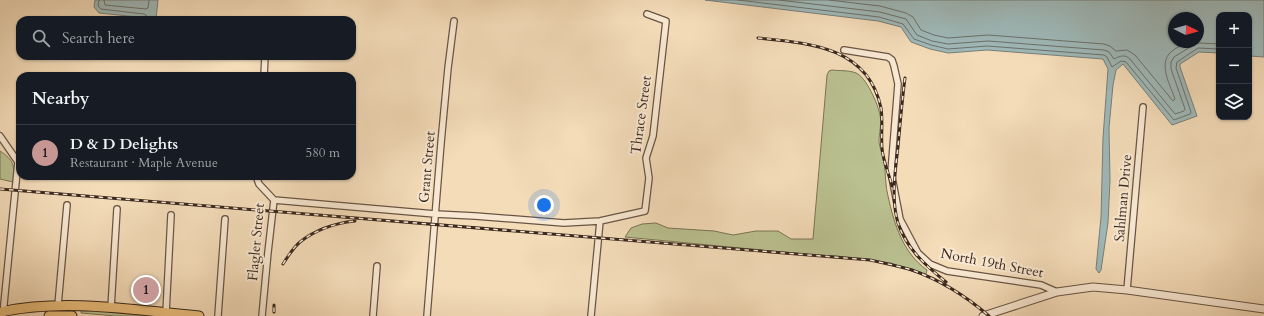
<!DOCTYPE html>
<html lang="en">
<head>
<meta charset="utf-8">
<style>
	:root { --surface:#171b24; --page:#242831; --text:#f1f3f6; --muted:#9ea1a6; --line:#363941; --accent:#c59692 }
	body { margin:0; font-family:Cardo,serif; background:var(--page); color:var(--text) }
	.controls { position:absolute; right:12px; top:12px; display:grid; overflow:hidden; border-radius:8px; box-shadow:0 1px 3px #0004 }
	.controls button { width:36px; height:36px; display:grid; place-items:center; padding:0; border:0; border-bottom:1px solid var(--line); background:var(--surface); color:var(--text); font:20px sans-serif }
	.compass { position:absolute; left:1168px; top:12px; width:36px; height:36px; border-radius:50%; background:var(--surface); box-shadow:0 1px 3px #0004; rotate:95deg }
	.you { position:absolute; left:544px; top:205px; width:14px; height:14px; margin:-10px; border:3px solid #fff; border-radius:50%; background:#1a73e8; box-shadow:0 0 0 6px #1a73e833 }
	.badge { display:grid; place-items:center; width:26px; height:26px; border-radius:50%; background:var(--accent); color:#111; font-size:13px; font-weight:700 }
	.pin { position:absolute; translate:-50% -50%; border:2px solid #fff; box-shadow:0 1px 4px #0006 }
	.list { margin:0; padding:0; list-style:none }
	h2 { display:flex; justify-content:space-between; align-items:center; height:52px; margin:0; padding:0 16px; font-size:17px }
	h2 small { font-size:13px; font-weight:400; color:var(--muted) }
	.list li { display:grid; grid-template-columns:26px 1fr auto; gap:12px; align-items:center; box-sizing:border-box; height:56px; padding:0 16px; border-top:1px solid var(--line) }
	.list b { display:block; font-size:15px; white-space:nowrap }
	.list p { margin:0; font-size:13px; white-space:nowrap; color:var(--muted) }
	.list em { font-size:13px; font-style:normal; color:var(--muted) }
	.icon { flex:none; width:22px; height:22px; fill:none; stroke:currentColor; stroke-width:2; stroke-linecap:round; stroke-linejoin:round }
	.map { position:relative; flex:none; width:1264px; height:316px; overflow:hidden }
	.search { position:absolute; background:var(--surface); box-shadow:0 1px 3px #0004; left:16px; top:16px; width:340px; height:44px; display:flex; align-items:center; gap:10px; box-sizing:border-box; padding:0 14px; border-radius:12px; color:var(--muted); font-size:15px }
	.panel { position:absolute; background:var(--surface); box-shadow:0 1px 3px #0004; left:16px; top:72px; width:340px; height:108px; border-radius:12px }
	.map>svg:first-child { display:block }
	.green { fill:#bac090; stroke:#7a7456 }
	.water { fill:#9fb9b9; stroke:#777f7b; fill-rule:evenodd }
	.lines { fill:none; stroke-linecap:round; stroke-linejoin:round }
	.shore { stroke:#6d706b; stroke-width:1 }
	.minor-casing { stroke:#695544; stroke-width:8 }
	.tertiary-casing { stroke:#695544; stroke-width:9 }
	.primary-casing { stroke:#3b281d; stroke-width:11 }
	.minor { stroke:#f8e8d2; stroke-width:5.5 }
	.tertiary { stroke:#f8e8d2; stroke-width:7 }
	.primary { stroke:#eabe7c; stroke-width:9 }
	.rail-casing { stroke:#3b281d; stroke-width:3 }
	.rail { stroke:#f8e8d2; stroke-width:1.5; stroke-dasharray:4.5; stroke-linecap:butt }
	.labels { text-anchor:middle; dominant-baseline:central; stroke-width:4; stroke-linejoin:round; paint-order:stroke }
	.street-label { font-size:14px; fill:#3b281d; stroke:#f8e8d2 }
</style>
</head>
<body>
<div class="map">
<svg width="1264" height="316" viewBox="0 0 1264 316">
	<rect width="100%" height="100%" fill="#f4dcb9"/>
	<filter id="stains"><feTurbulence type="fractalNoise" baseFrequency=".005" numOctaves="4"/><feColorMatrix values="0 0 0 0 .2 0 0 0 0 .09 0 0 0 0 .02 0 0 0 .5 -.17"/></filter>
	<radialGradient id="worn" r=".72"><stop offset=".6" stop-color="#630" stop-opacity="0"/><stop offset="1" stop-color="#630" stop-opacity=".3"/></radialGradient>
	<path class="green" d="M 832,70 C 839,71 849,70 856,73 C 866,77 878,104 880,115 C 882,123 879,133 879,142 C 880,149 883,156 884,163 C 886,174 885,186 888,196 C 894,224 903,253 927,270 L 926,274 L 914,272 L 891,263 L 837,256 L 814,255 L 625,237 L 631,228 L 642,224 L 656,223 L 668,228 L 714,231 L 733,235 L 756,231 L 778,231 L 791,239 L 813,239 L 827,75 L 829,71 Z
		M 0,151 C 14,160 15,166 13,182 L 0,179 Z
		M 96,310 L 161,316 L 116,316 L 81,313 L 81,311 Z"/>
	<path class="water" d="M 95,0 L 158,0 L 156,19 L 99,13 L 94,7 Z
		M 705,0 L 1264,0 L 1264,57 L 1249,56 L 1249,15 L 1219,15 L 1219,53 L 1199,52 L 1180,64 L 1180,67 L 1197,116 L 1172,125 L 1123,64 L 1116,70 L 1113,85 L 1109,128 L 1110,180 L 1108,223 L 1101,270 L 1099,273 L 1096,269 L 1101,217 L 1103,138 L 1108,69 L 1103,59 L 987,50 L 948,53 L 930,49 L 911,42 L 901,27 L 878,21 ZM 1174,18 L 1198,18 L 1198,42 L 1174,42 Z"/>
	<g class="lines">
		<path class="shore" d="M 99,0 L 98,6 L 101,9 L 144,14 L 147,16 L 148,20
			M 104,0 L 105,5 L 146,9 L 148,8 L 149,0
			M 738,0 L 879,17 L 903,24 L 914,39 L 931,45 L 948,49 L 987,46 L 1104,55 L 1107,57 L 1112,67 L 1121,61 L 1126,62 L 1174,120 L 1190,114 L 1191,112 L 1176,68 L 1177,62 L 1198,48 L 1219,49
			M 779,0 L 880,12 L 906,19 L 917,35 L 932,41 L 948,44 L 988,41 L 1104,50 L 1109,52 L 1114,59 C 1120,56 1125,54 1130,59 L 1175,114 L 1184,111 L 1185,109 L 1171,69 L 1171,62 L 1174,57 L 1195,44 L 1200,43 L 1219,44
			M 829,0 L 880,6 L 906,13 L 913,17 L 921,30 L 934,35 L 948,38 L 988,35 L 1104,44 L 1110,46 L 1116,51 L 1127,50 L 1135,55 L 1173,101 L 1175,99 C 1171,87 1159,66 1169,54 C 1173,49 1181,46 1187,42"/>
		<defs>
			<path id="minor" d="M 844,50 L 888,57 L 892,60 L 894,66 L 898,84 L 891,172 L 900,219 L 918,253 L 930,264 L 947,271 L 1041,285 L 1057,292
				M 264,76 L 265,56
				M 0,136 L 18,162 L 3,314
				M 256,176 L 259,184 L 274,200 L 268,252 L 262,316
				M 274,200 L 435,214 L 475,216 L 564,223 L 600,221 L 645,211 L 649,178 L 646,158 L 653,136 L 666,21 L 647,14
				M 1127,290 L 1143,107
				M 58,305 L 67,205
				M 111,308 L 117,209
				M 166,313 L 171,215
				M 218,316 L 225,219
				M 373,316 L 377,266
				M 427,316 L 441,143 L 448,68 L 454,21
				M 591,316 L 600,221"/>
			<path id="tertiary" d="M 983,316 L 1057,292 L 1093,287 L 1127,290 L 1264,309"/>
			<path id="primary" d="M 0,312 C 66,298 133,310 199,316
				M 49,316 L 72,316"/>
		</defs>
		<use href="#minor" class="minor-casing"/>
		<use href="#tertiary" class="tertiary-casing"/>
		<use href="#primary" class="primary-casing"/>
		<use href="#minor" class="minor"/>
		<use href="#tertiary" class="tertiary"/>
		<use href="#primary" class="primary"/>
		<defs>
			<path id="rail" d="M 758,38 C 808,43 868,46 881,108 C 883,121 881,134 882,148 C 883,161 889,174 892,186
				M 905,78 C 902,101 900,124 898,147 C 895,172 891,199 898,223 C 906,248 926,266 946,282
				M 0,189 L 870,260 C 884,263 898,266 912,270 C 940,280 967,297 989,316
				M 283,264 C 288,256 293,248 300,242 C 315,230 336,223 355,221
				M 274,312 L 274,305"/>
		</defs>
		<use href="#rail" class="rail-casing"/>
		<use href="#rail" class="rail"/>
	</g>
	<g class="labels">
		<g class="street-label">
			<text transform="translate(641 115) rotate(-82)">Thrace Street</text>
			<text transform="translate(427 167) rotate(-85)">Grant Street</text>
			<text transform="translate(1123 198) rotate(-85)">Sahlman Drive</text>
			<text transform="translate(256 242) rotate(-85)">Flagler Street</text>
			<text transform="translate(992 263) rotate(11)">North 19th Street</text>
		</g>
	</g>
	<rect width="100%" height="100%" filter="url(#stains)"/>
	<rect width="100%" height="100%" fill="url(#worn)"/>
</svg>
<div class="controls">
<button>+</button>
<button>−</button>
<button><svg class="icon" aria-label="layers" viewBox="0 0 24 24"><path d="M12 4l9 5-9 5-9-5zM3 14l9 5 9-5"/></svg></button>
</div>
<svg class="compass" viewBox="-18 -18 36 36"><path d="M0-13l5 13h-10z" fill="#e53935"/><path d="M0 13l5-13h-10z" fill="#9ea1a6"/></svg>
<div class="you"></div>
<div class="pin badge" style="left:146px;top:290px">1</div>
<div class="search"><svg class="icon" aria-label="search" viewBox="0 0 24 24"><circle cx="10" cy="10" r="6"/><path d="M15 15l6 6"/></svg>Search here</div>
<section class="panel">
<h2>Nearby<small></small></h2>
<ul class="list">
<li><span class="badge">1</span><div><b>D &amp; D Delights</b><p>Restaurant · Maple Avenue</p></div><em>580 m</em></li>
</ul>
</section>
</div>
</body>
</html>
